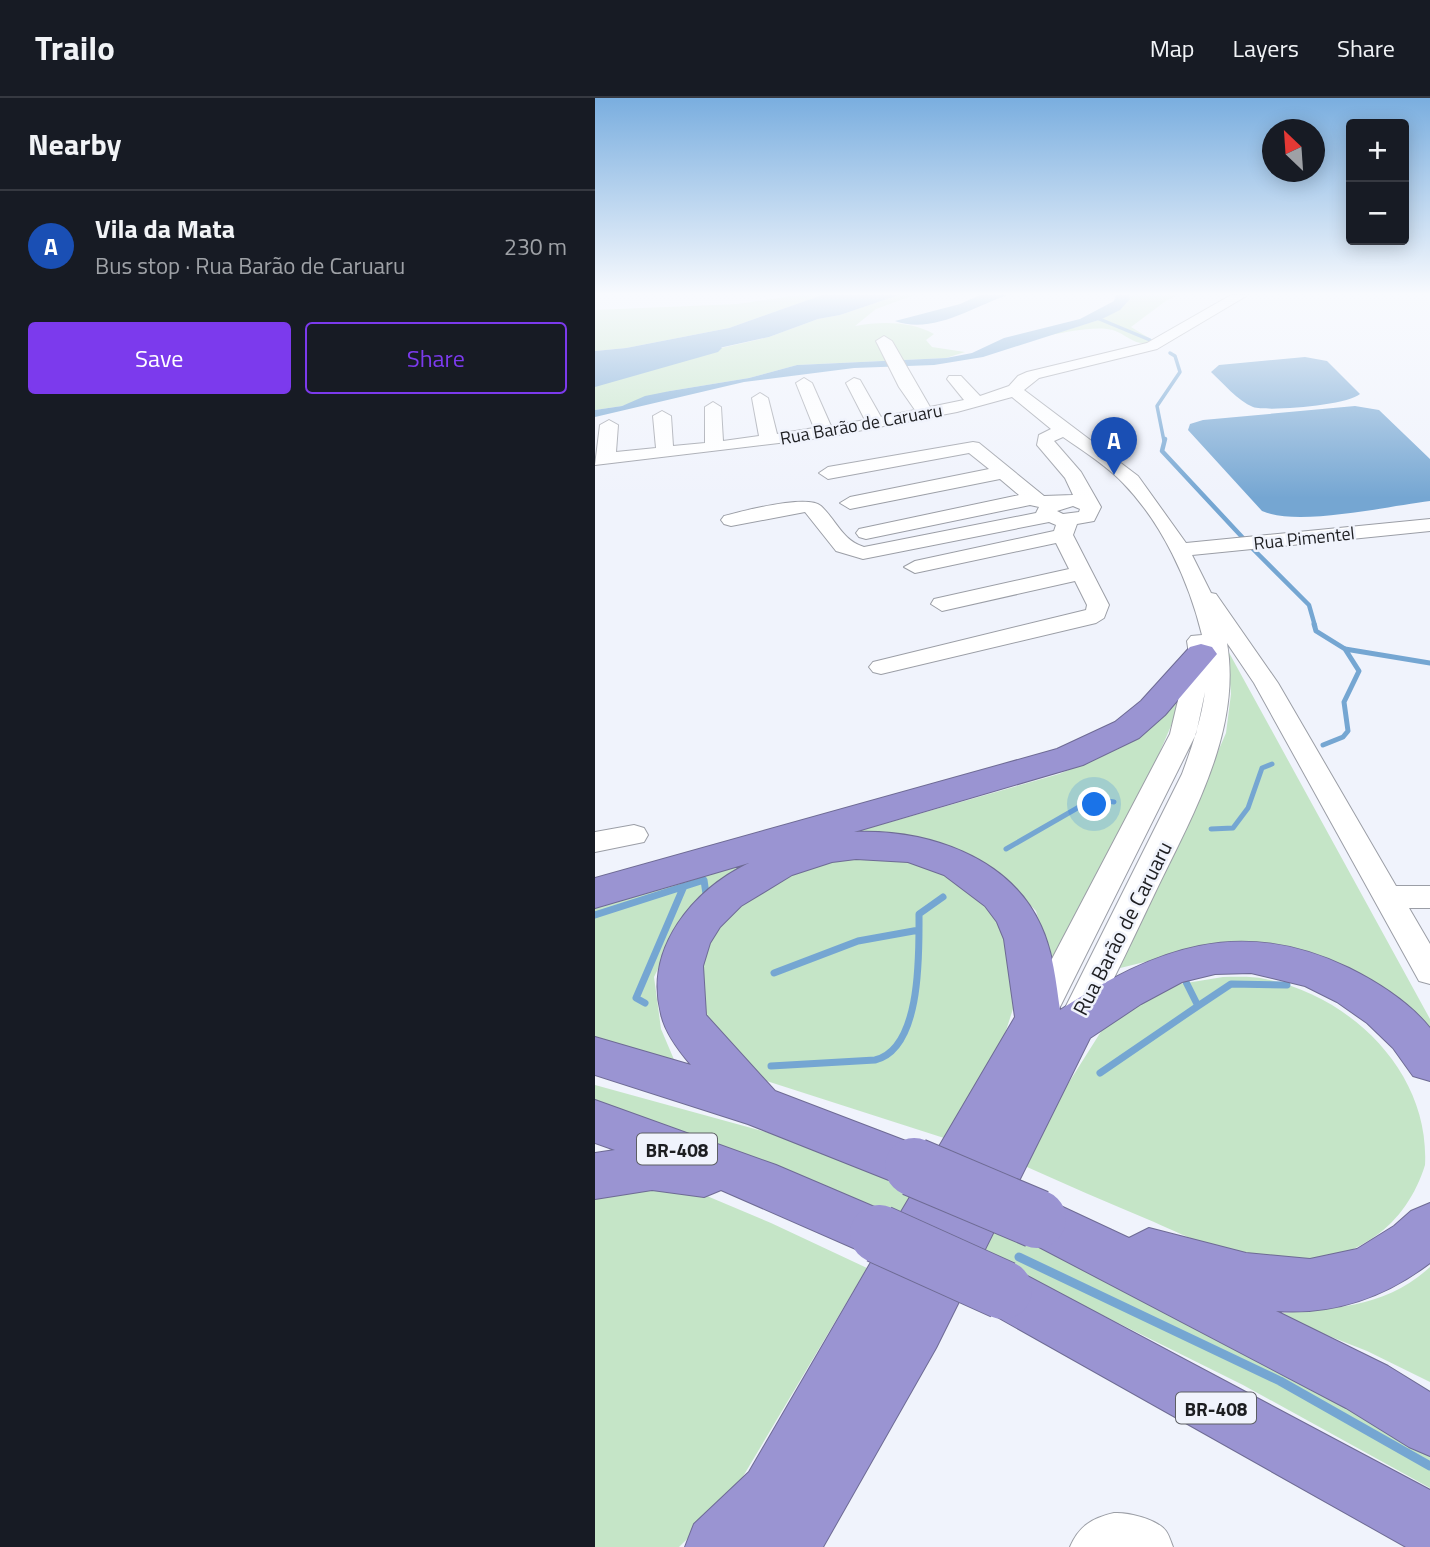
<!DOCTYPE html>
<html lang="en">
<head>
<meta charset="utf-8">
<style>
	:root { --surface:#171b24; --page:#242831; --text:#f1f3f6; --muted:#9ea1a6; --line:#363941; --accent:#7c3aed }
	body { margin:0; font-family:"Titillium Web",sans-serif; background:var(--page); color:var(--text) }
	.controls { position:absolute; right:21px; top:21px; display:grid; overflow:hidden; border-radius:7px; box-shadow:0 4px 18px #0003 }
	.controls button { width:63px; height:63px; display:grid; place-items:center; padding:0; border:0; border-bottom:2px solid var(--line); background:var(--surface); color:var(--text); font:35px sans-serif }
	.compass { position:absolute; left:667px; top:21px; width:63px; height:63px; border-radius:50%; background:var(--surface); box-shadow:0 4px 18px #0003; rotate:335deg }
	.you { position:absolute; left:500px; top:707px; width:24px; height:24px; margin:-18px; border:5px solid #fff; border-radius:50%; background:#1a73e8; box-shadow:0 0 0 10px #1a73e833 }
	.badge { display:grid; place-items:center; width:46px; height:46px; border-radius:50%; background:var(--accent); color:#fff; font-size:23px; font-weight:700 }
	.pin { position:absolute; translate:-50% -58px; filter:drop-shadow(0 2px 4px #0008) }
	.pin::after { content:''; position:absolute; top:37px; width:24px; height:21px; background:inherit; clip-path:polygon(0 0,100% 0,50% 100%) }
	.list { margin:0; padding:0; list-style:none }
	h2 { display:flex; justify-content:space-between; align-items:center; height:91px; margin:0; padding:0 28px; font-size:30px }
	h2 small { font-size:23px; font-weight:400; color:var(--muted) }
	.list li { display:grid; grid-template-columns:46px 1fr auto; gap:21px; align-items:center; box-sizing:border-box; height:112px; padding:0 28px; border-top:2px solid var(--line) }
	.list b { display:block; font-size:26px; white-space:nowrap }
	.list p { margin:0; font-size:23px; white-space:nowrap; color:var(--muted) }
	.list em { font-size:23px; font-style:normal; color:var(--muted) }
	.actions { display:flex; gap:14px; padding:21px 28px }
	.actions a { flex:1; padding:16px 0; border:2px solid var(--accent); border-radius:7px; text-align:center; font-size:24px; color:var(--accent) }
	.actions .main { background:var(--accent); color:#fff }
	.map { position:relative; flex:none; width:835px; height:1449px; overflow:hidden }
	header { display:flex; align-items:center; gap:42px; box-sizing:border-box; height:98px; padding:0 35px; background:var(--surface); border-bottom:2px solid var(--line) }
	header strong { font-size:33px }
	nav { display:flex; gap:38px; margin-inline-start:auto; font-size:24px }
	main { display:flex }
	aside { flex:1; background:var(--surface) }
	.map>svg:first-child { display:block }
	.green { fill:#c5e5c7 }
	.water { fill:#75a6d2 }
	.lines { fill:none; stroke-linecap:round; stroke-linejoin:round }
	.stream-far4 { stroke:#75a6d2; stroke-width:3.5 }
	.stream-far3 { stroke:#75a6d2; stroke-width:4.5 }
	.stream-far2 { stroke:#75a6d2; stroke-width:5 }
	.stream-far1 { stroke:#75a6d2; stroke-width:7 }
	.stream { stroke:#75a6d2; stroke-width:9 }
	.river { fill:#75a6d2; fill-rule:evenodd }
	.minor-casing { stroke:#9b9ea6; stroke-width:2 }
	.highway-casing { stroke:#6e6b94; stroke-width:2 }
	.minor { fill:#fff; fill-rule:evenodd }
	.highway { fill:#9a94d2; fill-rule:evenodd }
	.highway-bridge-casing { stroke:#6e6b94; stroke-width:60; stroke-linecap:butt }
	.highway-bridge { stroke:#9a94d2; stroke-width:58 }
	.labels { text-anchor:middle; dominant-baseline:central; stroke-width:5; stroke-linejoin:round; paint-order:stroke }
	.far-street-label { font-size:18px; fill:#1d1e21; stroke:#f0f3fc }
	.shield { fill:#f0f3fc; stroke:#5c5e63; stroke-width:2 }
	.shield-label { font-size:19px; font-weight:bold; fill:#1d1e21 }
	.street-label { font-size:21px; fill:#1d1e21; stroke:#f0f3fc }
</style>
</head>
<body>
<header>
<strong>Trailo</strong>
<nav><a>Map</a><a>Layers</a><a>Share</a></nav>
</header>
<main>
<aside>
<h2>Nearby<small></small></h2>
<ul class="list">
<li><span class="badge" style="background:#1a4fb4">A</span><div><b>Vila da Mata</b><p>Bus stop · Rua Barão de Caruaru</p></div><em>230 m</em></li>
</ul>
<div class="actions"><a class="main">Save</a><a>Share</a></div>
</aside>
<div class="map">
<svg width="835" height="1449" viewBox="0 0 835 1449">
	<rect width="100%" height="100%" fill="#f0f3fc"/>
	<path class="green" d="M 203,197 L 227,197 L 134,230 L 31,250 L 0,253 L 0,212 L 143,206 Z
		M 304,197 L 319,197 L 281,211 L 260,228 C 285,223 317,223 339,236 L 331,242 L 337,249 L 370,254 L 351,260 L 202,267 L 154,280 L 75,293 L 27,308 L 0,312 L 0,286 L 26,279 L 30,272 L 174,239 L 223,221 L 245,217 Z
		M 534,197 L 584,197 L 572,202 L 536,229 L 559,243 C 537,251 532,233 512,231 C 494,229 473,234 455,237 L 507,221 L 535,201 Z
		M 632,551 L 835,921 L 835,949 L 777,895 L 566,860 L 517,872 L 605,695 L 631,635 L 636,596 Z
		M 590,595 L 555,677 L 456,862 L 441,813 L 403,773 L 344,745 L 282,738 L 84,828 L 59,879 L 66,931 L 83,971 L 0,949 L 0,808 L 464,676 C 513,655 556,638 590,595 Z
		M 250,758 L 344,767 L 403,813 L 425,889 L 408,942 L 349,1040 L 150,976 L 104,926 L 110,840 L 172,781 Z
		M 628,879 C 641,879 657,878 670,881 C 753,897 835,972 830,1067 C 821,1096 804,1122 779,1139 C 758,1153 725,1168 700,1168 C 654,1169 600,1142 559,1124 C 513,1105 468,1085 423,1065 L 507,932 L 573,888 Z
		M 0,987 L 225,1049 L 324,1085 L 306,1129 L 0,1014 Z
		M 62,1077 L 176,1125 L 272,1170 L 137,1397 L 84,1449 L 0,1449 L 0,1084 Z
		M 387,1121 L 742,1298 L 835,1351 L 835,1390 L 648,1287 L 372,1150 Z
		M 835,1169 L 835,1284 L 772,1253 L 678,1216 C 736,1210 790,1211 835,1169 Z"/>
	<path class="water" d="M 227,197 L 304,197 L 245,217 L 223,221 L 174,239 L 52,266 L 32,272 L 37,274 L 0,286 L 0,253 L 31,250 L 134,230 Z
		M 385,197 L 413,197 C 379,208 338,237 300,223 L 365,206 Z
		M 521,197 L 534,197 L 535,201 L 525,212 L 507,221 L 388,259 L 339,267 L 259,270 L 149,284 L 0,319 L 0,312 L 27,308 L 50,298 L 75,293 L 154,280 L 202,267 L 351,260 L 377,255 L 409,240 L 485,221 L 519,203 Z
		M 710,259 L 732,263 L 765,296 C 753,307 674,314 658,309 C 643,303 628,285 616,274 L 624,267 Z
		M 760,308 L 784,312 L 835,361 L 835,403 C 793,408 703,429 667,413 L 593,332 L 595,326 L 608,322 Z"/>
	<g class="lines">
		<path class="stream-far4" d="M 502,220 L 555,242
			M 569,343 L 562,308 L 585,274 L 580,258 L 575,255"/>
		<path class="stream-far3" d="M 570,341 L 567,353 L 648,440
			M 657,450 L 714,507 L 720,528"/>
		<path class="stream-far2" d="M 719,526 L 721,533 L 750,551 L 835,565
			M 728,647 L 748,639 L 753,633 L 749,604 L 764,573 L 750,551
			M 616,731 L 638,730 L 653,710 L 667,670 L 677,666
			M 411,751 L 498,701 L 519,704"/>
		<path class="stream-far1" d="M 0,817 L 109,782 L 111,796
			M 179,875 L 263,843 L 324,832
			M 50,905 L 41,900 L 89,788
			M 603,908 L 636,886 L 692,887
			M 176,968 L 280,962 C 327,951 324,854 324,816 L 348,799
			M 505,975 L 603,908 L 591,884"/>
		<path class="stream" d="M 424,1159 L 685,1283 L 835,1368"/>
		<path class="river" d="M 116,244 L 123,246 L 127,250 L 123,254 L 0,289 L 0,275 Z"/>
		<defs>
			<path id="minor" d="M 636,197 L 653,197 L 562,251 L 444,280 L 429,292 L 543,378 L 591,445 L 835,421 L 835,433 L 597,457 L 616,495 L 621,496 L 683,585 L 801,788 L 835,788 L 835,810 L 814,810 L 835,846 L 835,886 L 824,883 L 659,585 L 632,545 C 647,633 596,720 559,797 C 537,843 515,890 491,935 L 479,939 L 467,935 L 462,926 L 587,676 C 597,649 606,623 610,594 L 601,636 L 456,927 L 444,931 L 432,927 L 427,918 L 575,636 L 594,556 L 592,543 L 596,538 L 607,537 C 594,483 567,425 528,385 C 511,367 488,353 468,339 L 459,343 L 486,374 L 506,409 L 499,423 L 482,426 L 478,437 L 514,507 L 509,520 L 501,525 L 286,576 L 278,574 L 274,569 L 278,564 L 491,512 L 492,507 L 480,483 L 347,513 L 336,506 L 339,501 L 474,471 L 461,445 L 320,475 L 309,469 L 320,463 L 459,433 L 461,427 L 454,424 L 268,461 L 241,453 L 210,414 L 136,428 L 129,426 L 126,422 L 129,418 C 148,413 212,396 226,408 C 242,423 247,442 269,449 L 441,415 L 444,409 L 435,407 L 271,441 L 264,439 L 261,435 L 264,431 L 424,397 L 405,381 L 255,411 L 245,405 L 255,399 L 394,371 L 374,355 L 233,381 L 224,375 L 233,369 L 378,344 L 384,345 L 449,398 L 478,397 L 470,380 L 442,347 L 444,337 L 456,331 L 417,299 L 362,314 L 226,340 L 0,367 L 5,327 L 14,322 L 23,327 L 21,354 L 61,350 L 58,318 L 67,313 L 76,318 L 78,348 L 110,345 L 110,309 L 118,304 L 126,309 L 128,343 L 164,338 L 157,300 L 165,295 L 173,300 L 182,336 L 219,330 L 201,285 L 209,280 L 217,285 L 236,328 L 270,322 L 251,285 L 259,280 L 265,282 L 286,319 L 320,312 L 304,289 L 281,243 L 289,238 L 297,243 L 335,309 L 369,302 L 352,281 L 354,278 L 366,278 L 385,298 L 414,288 L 423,278 L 432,274 L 552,245 ZM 478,408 L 485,411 L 484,414 L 468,416 L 462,413 Z
				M 39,727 L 49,730 L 53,737 L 49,744 L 0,754 L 0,734 Z
				M 519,1415 C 533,1414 562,1421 571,1433 C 574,1437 576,1444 578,1449 L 475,1449 C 484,1428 497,1420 519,1415 Z"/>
			<path id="highway" d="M 606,546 L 617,549 L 622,556 L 570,617 L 544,640 L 488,667 L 259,734 C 331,731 415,758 446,828 C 458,854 461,884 465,912 C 560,850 645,817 754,870 C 784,885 814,904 835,930 L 835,983 L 818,978 L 798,950 L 772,925 L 742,904 L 710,888 L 656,875 L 620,876 L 587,884 L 546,906 L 495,940 L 341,1250 L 228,1449 L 90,1449 L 99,1426 L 154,1374 L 279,1159 L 126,1092 L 109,1099 L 57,1092 L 0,1101 L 0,1055 L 20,1052 L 0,1045 L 0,1002 L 181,1067 L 303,1119 L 319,1092 L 153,1026 L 0,977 L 0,939 L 96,967 C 84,953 70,935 66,916 C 49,850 98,792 154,765 L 0,810 L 0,780 L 462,651 L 520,624 L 546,603 L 595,549 ZM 261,761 L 313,764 L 349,777 L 390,808 L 402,824 L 409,841 L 420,919 L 339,1057 L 337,1053 L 180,993 L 111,917 L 108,868 L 115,845 L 125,829 L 146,808 L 197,777 L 237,764 Z
				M 442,1097 L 534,1140 L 554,1130 L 651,1155 L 715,1161 L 762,1151 L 799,1128 L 816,1113 L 835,1105 L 835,1165 C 789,1200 739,1217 681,1213 L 793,1268 L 835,1294 L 835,1358 L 814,1349 L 751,1310 L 423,1138 L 416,1121 L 423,1104 Z
				M 408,1165 L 835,1392 L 835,1449 L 811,1449 L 388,1211 L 380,1192 L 388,1173 Z"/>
		</defs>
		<use href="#minor" class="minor-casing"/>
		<use href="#highway" class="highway-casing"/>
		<use href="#minor" class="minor"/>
		<use href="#highway" class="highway"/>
		<defs>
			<path id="highway-bridge" d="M 319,1069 L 442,1121
				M 284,1136 L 408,1192"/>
		</defs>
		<use href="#highway-bridge" class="highway-bridge-casing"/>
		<use href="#highway-bridge" class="highway-bridge"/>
	</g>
	<linearGradient id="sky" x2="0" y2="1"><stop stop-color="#7aaedf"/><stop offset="0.49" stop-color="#f8fafe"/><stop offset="1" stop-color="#f8fafe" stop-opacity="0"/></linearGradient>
	<rect width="835" height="400" fill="url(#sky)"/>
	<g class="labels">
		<g class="far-street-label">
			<text transform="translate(266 326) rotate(-10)">Rua Barão de Caruaru</text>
			<text transform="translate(709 440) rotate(-6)">Rua Pimentel</text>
		</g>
		<g class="shield">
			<rect x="42" y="1035.5" width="80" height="31" rx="5"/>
			<rect x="581" y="1294.5" width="80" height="31" rx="5"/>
		</g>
		<g class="shield-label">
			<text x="82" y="1051">BR-408</text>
			<text x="621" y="1310">BR-408</text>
		</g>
		<g class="street-label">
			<text transform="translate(527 830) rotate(-63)">Rua Barão de Caruaru</text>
		</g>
	</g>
</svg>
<div class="controls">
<button>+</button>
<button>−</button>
</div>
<svg class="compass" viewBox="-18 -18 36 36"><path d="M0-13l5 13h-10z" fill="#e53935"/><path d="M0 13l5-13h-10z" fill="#9ea1a6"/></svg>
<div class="you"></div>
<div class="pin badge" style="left:519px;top:377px;background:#1a4fb4">A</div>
</div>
</main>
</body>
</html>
